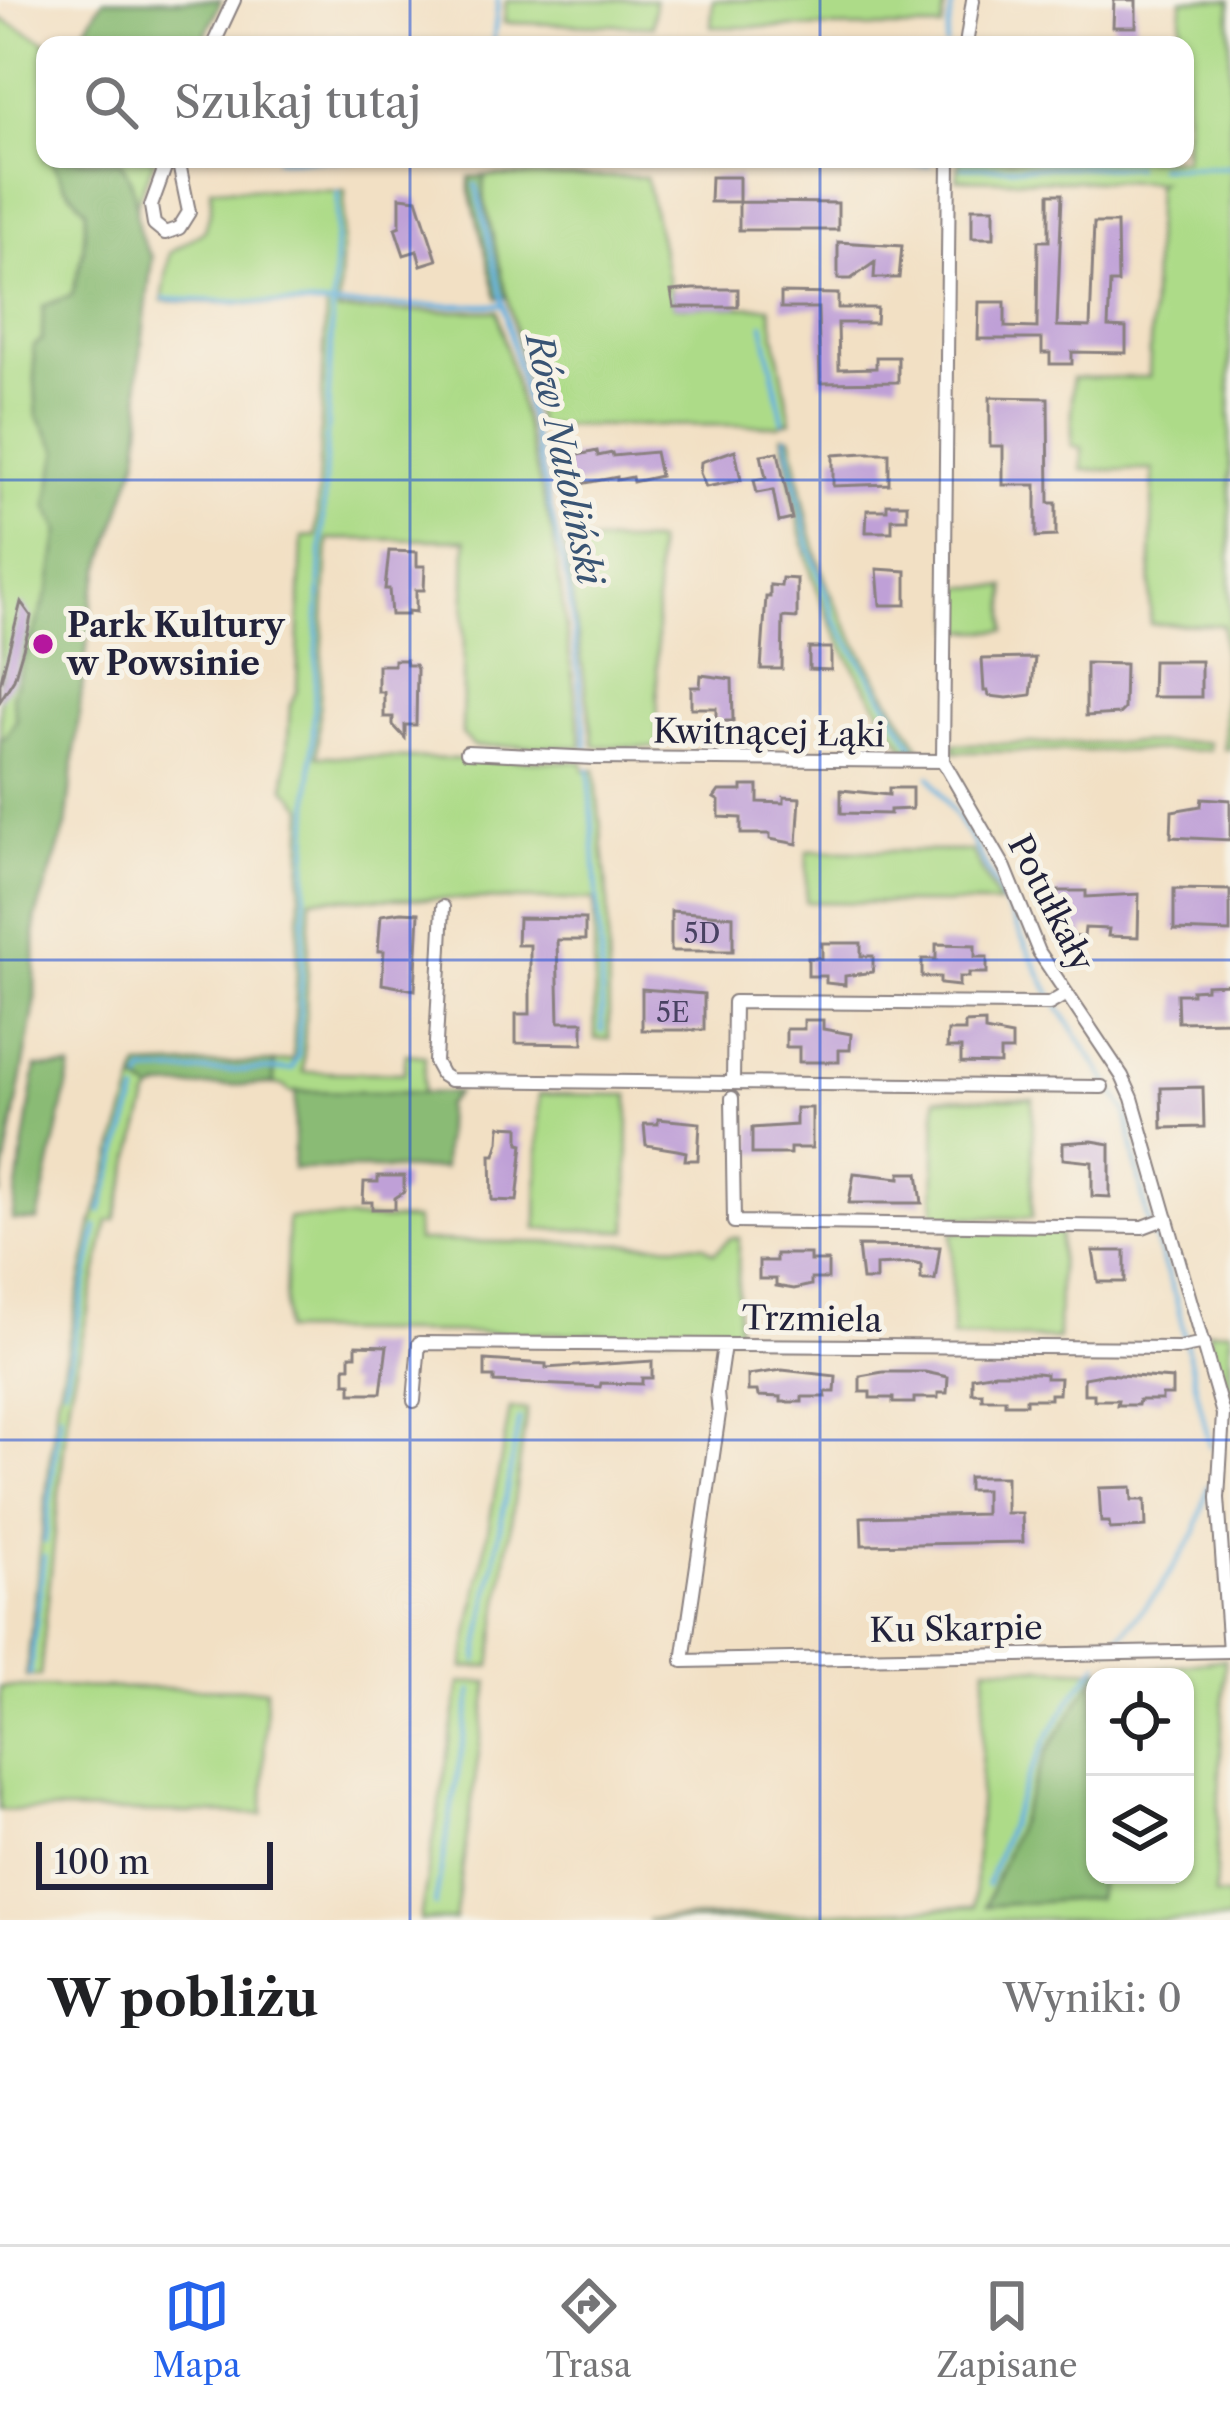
<!DOCTYPE html>
<html lang="pl">
<head>
<meta charset="utf-8">
<style>
	:root { --surface:#fff; --page:#f2f2f2; --text:#202124; --muted:#757577; --line:#e0e0e0; --accent:#2563eb }
	body { margin:0; font-family:"Libre Caslon Text",serif; background:var(--page); color:var(--text) }
	.controls { position:absolute; right:36px; bottom:36px; display:grid; overflow:hidden; border-radius:24px; box-shadow:0 3px 9px #0004 }
	.controls button { width:108px; height:108px; display:grid; place-items:center; padding:0; border:0; border-bottom:3px solid var(--line); background:var(--surface); color:var(--text); font:60px sans-serif }
	.scale { position:absolute; left:36px; bottom:30px; width:237px; box-sizing:border-box; padding-left:12px; border:6px solid #22223b; border-top:0; font-size:33px; line-height:42px; white-space:nowrap; color:#22223b; -webkit-text-stroke:9px #f7f3e8; paint-order:stroke }
	.list { margin:0; padding:0; list-style:none }
	h2 { display:flex; justify-content:space-between; align-items:center; height:156px; margin:0; padding:0 48px; font-size:51px }
	h2 small { font-size:39px; font-weight:400; color:var(--muted) }
	.icon { flex:none; width:66px; height:66px; fill:none; stroke:currentColor; stroke-width:2; stroke-linecap:round; stroke-linejoin:round }
	.map { position:relative; flex:none; width:1230px; height:1920px; overflow:hidden }
	.search { position:absolute; background:var(--surface); box-shadow:0 3px 9px #0004; left:36px; right:36px; top:36px; height:132px; display:flex; align-items:center; gap:30px; box-sizing:border-box; padding:0 42px; border-radius:24px; color:var(--muted); font-size:45px }
	.sheet { height:324px; background:var(--surface) }
	nav { display:flex; justify-content:space-around; align-items:center; box-sizing:border-box; height:168px; border-top:3px solid var(--line); background:var(--surface); font-size:33px; color:var(--muted) }
	nav a { display:grid; justify-items:center; gap:6px }
	nav .on { color:var(--accent) }
	.map>svg:first-child { display:block }
	.green { fill:#addb88; stroke:#687e62; stroke-width:3 }
	.forest { fill:#8abb74; stroke:#566e58; stroke-width:3 }
	.lines { fill:none; stroke-linecap:round; stroke-linejoin:round }
	.stream { stroke:#65b0de; stroke-width:4.5 }
	.building { fill:#bfa0d7 }
	.street-casing { stroke:#8a8180; stroke-width:16 }
	.street { stroke:#fff; stroke-width:12 }
	.grid { fill:none; stroke:#1d4ed8; stroke-width:3; stroke-opacity:0.55 }
	.poi-dot { fill:#b5179e; stroke:#f7f3e8; stroke-width:4.5 }
	.labels { text-anchor:middle; dominant-baseline:central; stroke-width:10; stroke-linejoin:round; paint-order:stroke }
	.number-label { font-size:27px; fill:#494262 }
	.poi-label { font-size:33px; font-weight:bold; fill:#22223b; stroke:#f7f3e8; text-anchor:start }
	.street-label { font-size:33px; fill:#22223b; stroke:#f7f3e8 }
	.water-label { font-size:36px; font-style:italic; fill:#395474; stroke:#f7f3e8 }
</style>
</head>
<body>
<div class="map">
<svg width="1230" height="1920" viewBox="0 0 1230 1920">
	<rect width="100%" height="100%" fill="#f7f3e8"/>
	<filter id="ink" filterUnits="userSpaceOnUse"><feTurbulence type="fractalNoise" baseFrequency=".00833" numOctaves="2"/><feDisplacementMap in="SourceGraphic" scale="24" xChannelSelector="R" yChannelSelector="G"/><feConvolveMatrix kernelMatrix="1 2 1 2 8 2 1 2 1" color-interpolation-filters="sRGB"/></filter>
	<filter id="wash" filterUnits="userSpaceOnUse"><feTurbulence type="fractalNoise" baseFrequency=".004" numOctaves="4" result="noise"/><feDisplacementMap in="SourceGraphic" scale="48" xChannelSelector="R" yChannelSelector="G"/><feGaussianBlur stdDeviation="2.7" result="paint"/><feColorMatrix in="noise" values="0 0 0 0 0 0 0 0 0 0 0 0 0 0 0 0 0 1.4 0 .05"/><feComposite in="paint" operator="in"/></filter>
	<g filter="url(#wash)">
		<rect width="100%" height="100%" fill="#f2e0c4"/>
		<path class="green" d="M 506,0 L 655,0 L 653,26 L 504,23 Z
			M 713,0 L 945,0 L 942,28 L 711,27 Z
			M 1182,0 L 1230,0 L 1230,749 L 1224,749 L 1223,625 L 1150,624 L 1153,470 L 1082,470 L 1082,447 L 1072,446 L 1072,378 L 1149,377 L 1156,185 L 1161,182 L 957,179 L 960,159 L 1185,159 L 1185,45 L 1180,45 Z
			M 0,18 L 52,45 L 45,45 L 45,159 L 155,159 C 138,198 124,219 152,257 L 138,377 L 142,416 L 138,457 L 93,593 L 66,826 L 35,919 L 35,1003 L 0,1196 Z
			M 484,176 L 646,177 L 674,306 L 770,307 L 791,421 L 780,425 L 538,426 L 483,195 Z
			M 211,188 L 345,191 L 338,311 L 497,311 L 554,541 L 582,747 L 474,746 L 462,734 L 466,540 L 328,539 L 317,756 L 583,762 L 584,770 L 595,770 L 608,900 L 609,1039 L 595,1039 L 594,900 L 311,898 L 303,1072 L 404,1073 L 406,1054 L 425,1056 L 423,1093 L 290,1092 L 284,1086 L 274,1084 L 274,1062 L 293,1060 L 304,807 L 285,788 L 290,705 L 297,690 L 302,537 L 316,536 L 326,306 L 162,301 L 170,253 L 205,230 L 211,209 Z
			M 782,436 L 791,437 C 802,487 809,541 829,589 C 854,645 889,698 921,749 L 906,749 C 866,691 825,626 807,557 C 796,518 791,476 782,436 Z
			M 564,542 L 656,542 L 658,748 L 594,746 Z
			M 954,587 L 1006,587 L 1006,631 L 955,631 Z
			M 1209,742 L 1209,750 L 954,752 L 954,744 Z
			M 807,851 L 972,851 L 999,904 L 806,902 Z
			M 135,1081 L 153,1092 L 148,1099 L 115,1220 L 108,1221 L 69,1398 L 40,1676 L 26,1676 L 57,1398 L 93,1222 Z
			M 539,1094 L 629,1095 L 628,1231 L 537,1229 Z
			M 936,1098 L 1033,1099 L 1032,1218 L 934,1217 Z
			M 288,1218 L 416,1220 L 417,1241 L 703,1245 L 714,1253 L 730,1238 L 739,1238 L 737,1335 L 284,1331 Z
			M 952,1232 L 1060,1232 L 1058,1339 L 952,1337 Z
			M 1230,1330 L 1230,1417 L 1208,1331 Z
			M 510,1409 L 527,1409 L 491,1666 L 463,1668 Z
			M 1225,1659 L 1215,1895 L 1230,1896 L 1230,1920 L 646,1920 L 974,1907 L 986,1666 L 1099,1670 L 1046,1753 L 1096,1898 L 1101,1875 L 1185,1875 L 1185,1677 L 1133,1677 L 1134,1672 Z
			M 489,1682 L 455,1920 L 420,1920 L 460,1683 Z
			M 0,1687 L 266,1689 L 263,1814 L 0,1810 Z"/>
		<path class="forest" d="M 103,0 L 221,0 L 201,45 L 75,45 Z
			M 51,159 L 119,161 C 147,195 125,221 152,257 L 138,377 L 142,416 L 138,457 L 93,593 L 66,826 L 35,919 L 35,1003 L 0,1196 L 0,739 L 5,738 L 16,720 L 12,695 L 50,586 L 59,530 L 47,505 L 58,450 L 37,416 L 33,346 L 42,340 L 43,306 L 72,295 L 83,252 L 86,210 L 64,185 Z
			M 484,176 L 483,195 L 507,297 L 497,298 L 470,191 L 470,177 Z
			M 274,1062 L 274,1084 L 161,1088 L 153,1092 L 135,1081 L 139,1067 Z
			M 36,1067 L 71,1068 L 38,1221 L 12,1220 Z
			M 296,1091 L 457,1093 L 446,1105 L 443,1169 L 293,1169 Z
			M 1099,1670 L 1134,1672 L 1133,1677 L 1095,1677 L 1095,1875 L 1101,1875 L 1097,1898 L 985,1906 L 1046,1753 Z"/>
		<g class="lines">
			<path class="stream" d="M 493,45 L 498,0
				M 946,45 L 953,0
				M 277,159 L 928,165 L 929,159
				M 963,167 L 1135,167
				M 1158,167 L 1230,167
				M 476,185 L 568,586 L 587,748
				M 164,299 L 338,306 L 500,305
				M 763,324 L 783,421
				M 786,437 L 809,546 L 835,620 L 913,746
				M 589,769 L 601,955 L 602,1031
				M 930,776 L 973,842 L 1051,995 L 1126,1111 L 1147,1218 L 1176,1299 L 1210,1447
				M 141,1081 L 144,1073 L 292,1069 L 298,1056 L 338,192
				M 101,1211 L 137,1094
				M 64,1388 L 97,1227
				M 45,1542 L 60,1413
				M 1111,1647 L 1159,1590 L 1196,1532 L 1208,1486
				M 477,1661 L 519,1419
				M 30,1674 L 44,1556
				M 987,1885 C 1018,1800 1039,1734 1099,1663
				M 435,1905 L 472,1691"/>
		</g>
		<g id="blocks">
			<path class="building" d="M 1114,0 L 1136,0 L 1136,27 L 1113,27 Z
				M 711,177 L 739,177 L 739,202 L 710,202 Z
				M 1049,194 L 1062,194 L 1057,326 L 1090,327 L 1094,223 L 1117,223 L 1118,283 L 1110,283 L 1108,327 L 1126,328 L 1126,353 L 1072,352 L 1072,364 L 1050,364 L 1050,353 L 1042,353 L 1042,339 L 978,339 L 979,302 L 1005,302 L 1005,327 L 1037,328 L 1038,241 L 1049,241 Z
				M 400,197 L 417,199 L 437,260 L 421,265 L 417,251 L 404,255 L 395,228 L 400,226 Z
				M 739,202 L 838,203 L 838,230 L 739,230 Z
				M 972,208 L 994,208 L 994,238 L 972,238 Z
				M 838,242 L 902,246 L 899,278 L 874,278 L 875,262 L 851,279 L 838,279 Z
				M 693,289 L 738,289 L 738,307 L 674,307 L 671,291 Z
				M 781,293 L 838,294 L 838,308 L 877,308 L 876,323 L 838,323 L 839,369 L 876,368 L 876,357 L 898,357 L 898,382 L 820,383 L 818,308 L 781,308 Z
				M 990,397 L 1048,398 L 1049,503 L 1056,503 L 1056,536 L 1036,537 L 1036,485 L 1003,485 L 1003,446 L 990,446 Z
				M 735,450 L 741,480 L 706,487 L 700,473 L 701,462 Z
				M 597,451 L 598,456 L 612,453 L 613,456 L 655,452 L 660,476 L 633,482 L 632,477 L 617,480 L 617,477 L 570,486 L 564,458 Z
				M 778,452 L 792,519 L 779,522 L 773,490 L 757,493 L 754,480 L 766,478 L 761,455 Z
				M 865,453 L 889,453 L 889,484 L 833,486 L 833,455 Z
				M 887,504 L 907,504 L 907,519 L 892,519 L 892,532 L 866,532 L 867,510 L 887,510 Z
				M 389,551 L 417,552 L 417,566 L 425,566 L 424,590 L 416,590 L 416,612 L 408,611 L 408,615 L 391,615 L 389,589 L 385,589 Z
				M 877,569 L 906,571 L 906,605 L 880,605 Z
				M 782,578 L 797,579 L 797,618 L 783,617 L 782,669 L 761,669 L 766,597 L 770,597 L 770,585 L 781,586 Z
				M 21,602 L 31,616 L 28,632 L 14,679 L 0,701 L 0,684 Z
				M 809,648 L 831,648 L 831,670 L 809,669 Z
				M 1035,658 L 1031,695 L 1007,698 L 989,696 L 988,691 L 984,691 L 982,659 Z
				M 394,660 L 406,660 L 407,665 L 415,665 L 417,669 L 416,725 L 405,725 L 405,738 L 393,725 L 393,717 L 384,717 L 384,692 L 378,692 L 378,665 L 394,665 Z
				M 1153,661 L 1201,661 L 1201,697 L 1152,697 Z
				M 1086,663 L 1125,664 L 1124,709 L 1119,714 L 1086,716 Z
				M 701,675 L 732,679 L 733,721 L 716,721 L 716,708 L 691,708 L 691,687 L 700,687 Z
				M 742,786 L 758,786 L 758,802 L 784,803 L 784,797 L 800,798 L 797,844 L 770,839 L 770,834 L 741,834 L 741,818 L 719,817 L 719,801 L 714,798 L 719,791 L 742,791 Z
				M 889,788 L 912,788 L 912,809 L 890,810 L 890,814 L 841,813 L 841,790 L 889,795 Z
				M 1202,798 L 1230,800 L 1230,840 L 1171,837 L 1172,811 L 1201,806 Z
				M 1174,889 L 1230,890 L 1230,932 L 1174,930 Z
				M 1057,891 L 1086,891 L 1086,897 L 1139,894 L 1138,937 L 1108,936 L 1109,929 L 1085,928 L 1084,937 L 1057,936 Z
				M 671,911 L 733,916 L 733,951 L 671,951 Z
				M 401,912 L 419,913 L 415,990 L 382,984 L 384,951 L 378,951 L 381,915 Z
				M 518,918 L 585,919 L 585,940 L 557,940 L 559,1022 L 583,1022 L 583,1044 L 516,1043 L 516,1014 L 530,1014 L 530,945 L 517,945 Z
				M 822,943 L 861,943 L 861,956 L 873,956 L 873,972 L 845,976 L 845,985 L 826,983 L 826,976 L 808,976 L 808,958 L 822,958 Z
				M 936,944 L 975,945 L 975,957 L 987,957 L 987,973 L 969,973 L 969,977 L 959,977 L 959,986 L 940,984 L 940,977 L 922,977 L 922,959 L 936,959 Z
				M 1230,984 L 1230,1021 L 1178,1022 L 1177,994 L 1192,994 L 1192,990 L 1206,989 L 1206,985 Z
				M 642,989 L 704,994 L 704,1030 L 642,1030 Z
				M 804,1020 L 823,1020 L 823,1029 L 851,1034 L 850,1050 L 839,1050 L 839,1062 L 799,1062 L 799,1047 L 786,1047 L 786,1029 L 804,1029 Z
				M 985,1022 L 985,1031 L 1012,1036 L 1012,1051 L 1000,1051 L 1000,1064 L 961,1063 L 961,1048 L 947,1048 L 948,1031 L 965,1031 L 965,1023 Z
				M 1203,1087 L 1204,1127 L 1162,1128 L 1161,1088 Z
				M 796,1108 L 812,1108 L 812,1148 L 790,1148 L 790,1154 L 752,1154 L 752,1128 L 796,1125 Z
				M 658,1119 L 700,1123 L 698,1160 L 685,1160 L 686,1152 L 677,1150 L 646,1145 L 644,1124 L 658,1124 Z
				M 500,1126 L 519,1127 L 519,1143 L 523,1144 L 517,1201 L 492,1200 L 491,1155 L 495,1155 L 499,1142 Z
				M 1092,1141 L 1110,1144 L 1110,1197 L 1092,1196 L 1092,1162 L 1063,1159 L 1063,1143 Z
				M 854,1173 L 900,1178 L 900,1173 L 918,1173 L 922,1203 L 849,1203 Z
				M 378,1176 L 404,1176 L 404,1192 L 395,1198 L 395,1209 L 372,1209 L 372,1202 L 363,1202 L 364,1182 L 378,1182 Z
				M 858,1246 L 940,1247 L 935,1280 L 921,1280 L 921,1265 L 912,1263 L 876,1265 L 876,1280 L 862,1280 Z
				M 1093,1251 L 1125,1251 L 1125,1282 L 1098,1282 Z
				M 776,1254 L 810,1254 L 810,1261 L 828,1261 L 828,1279 L 811,1279 L 811,1285 L 794,1289 L 776,1286 L 776,1279 L 759,1279 L 759,1261 L 776,1261 Z
				M 356,1345 L 387,1346 L 381,1393 L 351,1393 L 351,1383 L 345,1383 L 345,1367 L 350,1367 L 350,1355 L 356,1355 Z
				M 485,1360 L 546,1364 L 546,1368 L 652,1361 L 652,1378 L 642,1378 L 642,1384 L 601,1383 L 600,1387 L 494,1382 L 494,1377 L 485,1377 Z
				M 782,1370 L 836,1376 L 835,1392 L 825,1392 L 826,1397 L 802,1397 L 802,1402 L 781,1402 L 781,1397 L 758,1396 L 757,1391 L 748,1391 L 748,1375 Z
				M 883,1372 L 925,1372 L 948,1377 L 947,1393 L 938,1393 L 938,1398 L 914,1398 L 914,1403 L 893,1403 L 893,1398 L 870,1398 L 870,1392 L 860,1392 L 860,1376 Z
				M 995,1373 L 1037,1373 L 1046,1374 L 1046,1378 L 1060,1378 L 1059,1394 L 1050,1394 L 1050,1399 L 1026,1399 L 1026,1404 L 1005,1404 L 1005,1399 L 982,1399 L 982,1393 L 972,1393 L 972,1377 Z
				M 1107,1374 L 1172,1379 L 1172,1395 L 1162,1395 L 1162,1400 L 1139,1400 L 1138,1405 L 1117,1405 L 1118,1400 L 1094,1400 L 1094,1394 L 1084,1394 L 1084,1378 Z
				M 968,1477 L 1006,1477 L 1006,1513 L 1022,1513 L 1023,1542 L 862,1545 L 861,1517 L 985,1514 L 985,1490 L 968,1490 Z
				M 1131,1487 L 1132,1500 L 1145,1500 L 1146,1527 L 1110,1529 L 1109,1522 L 1101,1522 L 1099,1488 Z"/>
		</g>
	</g>
	<g filter="url(#ink)">
		<use href="#blocks" fill-opacity="0" stroke="#8a8180" stroke-width="3"/>
		<g class="lines">
			<defs>
				<path id="street" d="M 213,45 L 234,0
					M 966,45 L 973,0
					M 168,159 L 151,206 L 154,224 L 165,233 L 179,228 L 189,212 L 178,159
					M 949,159 L 943,761 L 1005,868 L 1039,952 L 1122,1076 L 1132,1098 L 1223,1414 L 1218,1498 L 1229,1651
					M 467,752 L 595,758 L 943,761
					M 443,907 L 435,1062 L 442,1075 L 450,1080 L 1102,1087
					M 733,1082 L 734,1002 L 1049,1004 L 1066,994
					M 732,1098 L 734,1222 L 1143,1227 L 1167,1218
					M 724,1345 L 717,1393 L 719,1414 L 683,1661 L 1230,1651
					M 414,1401 L 419,1343 L 1179,1348 L 1204,1343"/>
			</defs>
			<use href="#street" class="street-casing"/>
			<use href="#street" class="street"/>
		</g>
	</g>
	<path class="grid" d="M 410,0 L 410,45M 820,0 L 820,45M 410,159 L 410,1920M 820,159 L 820,1920M 0,480 L 1230,480M 0,960 L 1230,960M 0,1440 L 1230,1440"/>
	<circle class="poi-dot" cx="43" cy="644" r="12"/>
	<g class="labels">
		<g class="number-label">
			<text x="702" y="933">5D</text>
			<text x="673" y="1012">5E</text>
		</g>
		<g class="poi-label">
			<text x="67" y="625">Park Kultury<tspan x="67" dy="38">w Powsinie</tspan></text>
		</g>
		<g class="street-label">
			<text transform="translate(769 733) rotate(1)">Kwitnącej Łąki</text>
			<text transform="translate(1051 903) rotate(63)">Potułkały</text>
			<text transform="translate(812 1319) rotate(1)">Trzmiela</text>
			<text transform="translate(956 1629) rotate(-1)">Ku Skarpie</text>
		</g>
		<g class="water-label">
			<text transform="translate(565 459) rotate(78)">Rów Natoliński</text>
		</g>
	</g>
</svg>
<div class="controls">
<button><svg class="icon" aria-label="locate" viewBox="0 0 24 24"><circle cx="12" cy="12" r="6"/><path d="M12 2v4M12 18v4M2 12h4M18 12h4"/></svg></button>
<button><svg class="icon" aria-label="layers" viewBox="0 0 24 24"><path d="M12 4l9 5-9 5-9-5zM3 14l9 5 9-5"/></svg></button>
</div>
<div class="scale">100 m</div>
<div class="search"><svg class="icon" aria-label="search" viewBox="0 0 24 24"><circle cx="10" cy="10" r="6"/><path d="M15 15l6 6"/></svg>Szukaj tutaj</div>
</div>
<section class="sheet">
<h2>W pobliżu<small>Wyniki: 0</small></h2>
<ul class="list">
</ul>
</section>
<nav>
<a class="on"><svg class="icon" aria-label="map" viewBox="0 0 24 24"><path d="M3 6l6-2 6 2 6-2v14l-6 2-6-2-6 2zM9 4v14M15 6v14"/></svg>Mapa</a>
<a><svg class="icon" aria-label="directions" viewBox="0 0 24 24"><path d="M12 3l9 9-9 9-9-9zM9 14v-3h6M13 9l2 2-2 2"/></svg>Trasa</a>
<a><svg class="icon" aria-label="saved" viewBox="0 0 24 24"><path d="M7 4h10v16l-5-4-5 4z"/></svg>Zapisane</a>
</nav>
</body>
</html>
